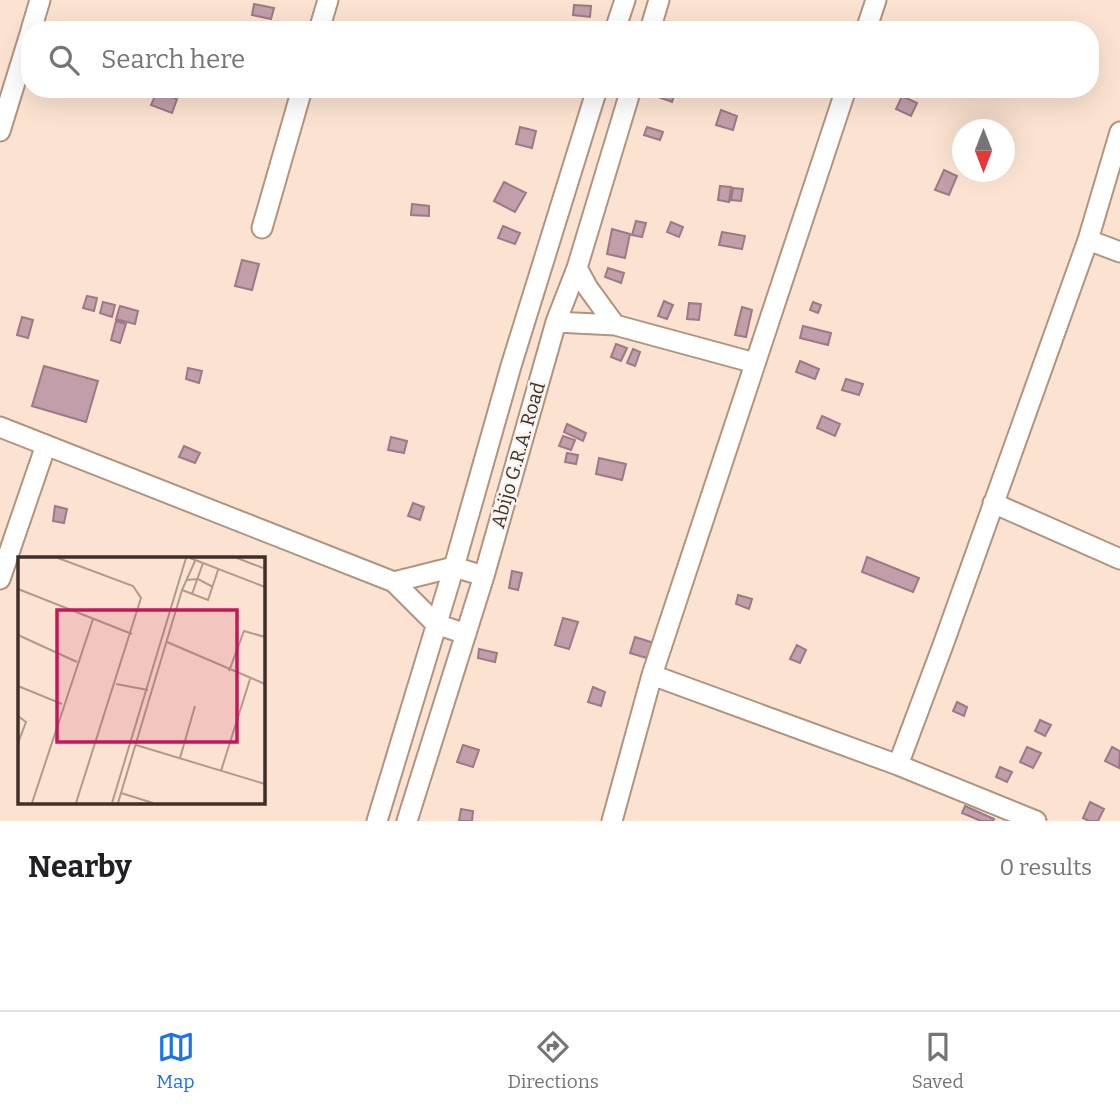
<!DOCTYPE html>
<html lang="en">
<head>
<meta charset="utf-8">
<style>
	:root { --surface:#fff; --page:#f2f2f2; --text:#202124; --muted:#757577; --line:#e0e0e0; --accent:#1a73e8 }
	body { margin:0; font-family:Bitter,serif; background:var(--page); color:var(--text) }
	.compass { position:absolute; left:952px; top:119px; width:63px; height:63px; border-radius:50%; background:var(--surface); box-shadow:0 7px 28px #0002; rotate:180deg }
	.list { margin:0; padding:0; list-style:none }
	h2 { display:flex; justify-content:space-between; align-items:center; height:91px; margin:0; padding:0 28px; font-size:30px }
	h2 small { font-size:23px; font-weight:400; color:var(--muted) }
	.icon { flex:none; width:38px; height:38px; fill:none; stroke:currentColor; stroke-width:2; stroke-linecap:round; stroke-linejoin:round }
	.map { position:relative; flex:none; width:1120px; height:821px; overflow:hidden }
	.search { position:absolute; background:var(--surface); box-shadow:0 7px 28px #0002; left:21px; right:21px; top:21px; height:77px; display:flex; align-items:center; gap:18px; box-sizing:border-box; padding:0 24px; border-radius:28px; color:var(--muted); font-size:26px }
	.sheet { height:189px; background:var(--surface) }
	nav { display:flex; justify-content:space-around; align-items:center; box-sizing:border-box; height:98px; border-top:2px solid var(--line); background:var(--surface); font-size:19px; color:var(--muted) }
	nav a { display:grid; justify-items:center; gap:4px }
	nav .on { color:var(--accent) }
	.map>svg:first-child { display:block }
	.building { fill:#c29eab; stroke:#9b7985; stroke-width:2 }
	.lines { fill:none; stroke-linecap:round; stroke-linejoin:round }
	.street-casing { stroke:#b19480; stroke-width:23 }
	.street { stroke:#fff; stroke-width:19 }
	.labels { text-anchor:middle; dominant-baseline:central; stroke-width:5; stroke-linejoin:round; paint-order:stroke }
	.street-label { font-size:19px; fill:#3c3027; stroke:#faf4f0 }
	.inset-road { fill:none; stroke:#af9b8d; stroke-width:2 }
	.view { fill:#c2185b; fill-opacity:0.15; stroke:#c2185b; stroke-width:3.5 }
	.inset-edge { fill:none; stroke:#3c3027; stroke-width:3.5 }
</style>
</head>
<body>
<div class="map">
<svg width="1120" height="821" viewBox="0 0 1120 821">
	<rect width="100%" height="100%" fill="#fce3d1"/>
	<path class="building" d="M 254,4 L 274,8 L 271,19 L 252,15 Z
		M 574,5 L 591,6 L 590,17 L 573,15 Z
		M 60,22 L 75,26 L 74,30 L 58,30 Z
		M 661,89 L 668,89 L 675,92 L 672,102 L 658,97 Z
		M 157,92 L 177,99 L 172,113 L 151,105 Z
		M 902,96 L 917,103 L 911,116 L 896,109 Z
		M 721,110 L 737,116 L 733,130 L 716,125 Z
		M 520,127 L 536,131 L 532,148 L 516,144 Z
		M 647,127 L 663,132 L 660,140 L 644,135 Z
		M 944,170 L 957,176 L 949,195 L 935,190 Z
		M 504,182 L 526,193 L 515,212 L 494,201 Z
		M 720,186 L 731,187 L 729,202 L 718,200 Z
		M 733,188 L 743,189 L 741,201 L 731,200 Z
		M 412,204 L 429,206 L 429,216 L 411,215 Z
		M 636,221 L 646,223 L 642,237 L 632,235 Z
		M 671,222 L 683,227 L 679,237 L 667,232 Z
		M 503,226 L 520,233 L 515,244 L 498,238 Z
		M 612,229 L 630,234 L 625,258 L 607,254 Z
		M 722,232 L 745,236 L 742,249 L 719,245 Z
		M 242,260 L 259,264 L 252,290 L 235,286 Z
		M 608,268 L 624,273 L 621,283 L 605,277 Z
		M 87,296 L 97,298 L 94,311 L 83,308 Z
		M 664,301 L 673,305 L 667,319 L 658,316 Z
		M 103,302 L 115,305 L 112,317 L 100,313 Z
		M 813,302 L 821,305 L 818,313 L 810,310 Z
		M 689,303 L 701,304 L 699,320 L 687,319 Z
		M 120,306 L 138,311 L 135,324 L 116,319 Z
		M 742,307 L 752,310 L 746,337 L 735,335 Z
		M 22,317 L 33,320 L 28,338 L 17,335 Z
		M 116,321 L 126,324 L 120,343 L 111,340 Z
		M 803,326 L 831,333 L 828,345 L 800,338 Z
		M 616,344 L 627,348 L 621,361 L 611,357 Z
		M 633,349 L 640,352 L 635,366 L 627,363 Z
		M 800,361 L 819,369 L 815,379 L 796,372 Z
		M 44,366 L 98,381 L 86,422 L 32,406 Z
		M 188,368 L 202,371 L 199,383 L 186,379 Z
		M 846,379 L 863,384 L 859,395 L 842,390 Z
		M 822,416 L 840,424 L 835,436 L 817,428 Z
		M 567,424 L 586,433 L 583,441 L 564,432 Z
		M 563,436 L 575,440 L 571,450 L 559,446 Z
		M 391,437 L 407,441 L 404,453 L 388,450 Z
		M 184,446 L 200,453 L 195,463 L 179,457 Z
		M 567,453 L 578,455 L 576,464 L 565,462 Z
		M 599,458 L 626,464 L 622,480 L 596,474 Z
		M 413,503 L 424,507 L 420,520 L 408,516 Z
		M 55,506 L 67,509 L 64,523 L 53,521 Z
		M 867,557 L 919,578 L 913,592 L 862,572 Z
		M 512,571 L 522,573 L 518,590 L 509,588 Z
		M 738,595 L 752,599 L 749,609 L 736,604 Z
		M 563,618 L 578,622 L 569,649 L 555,645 Z
		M 635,637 L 654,643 L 650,659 L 630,653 Z
		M 797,645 L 806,650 L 800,663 L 790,659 Z
		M 479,649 L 497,653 L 495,662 L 478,658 Z
		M 593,687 L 605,692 L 601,706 L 588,702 Z
		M 957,702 L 967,707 L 964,716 L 953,711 Z
		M 1040,720 L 1051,725 L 1045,736 L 1035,731 Z
		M 463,745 L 479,750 L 473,767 L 457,762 Z
		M 1027,747 L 1041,753 L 1033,768 L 1020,762 Z
		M 1112,747 L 1120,751 L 1119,768 L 1105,761 Z
		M 1000,767 L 1012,772 L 1007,782 L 996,777 Z
		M 1090,802 L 1104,809 L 1098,821 L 1089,821 L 1083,818 Z
		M 965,806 L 994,819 L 993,821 L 981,821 L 962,813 Z
		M 461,809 L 473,811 L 472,821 L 459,821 Z"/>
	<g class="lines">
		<defs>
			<path id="street" d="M 31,30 L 40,0
				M 319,30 L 328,0
				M 615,30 L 625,0
				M 650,30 L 659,0
				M 866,30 L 876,0
				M 0,131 L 30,34
				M 262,228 L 302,89
				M 1088,240 L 1120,252
				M 577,268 L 588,288 L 615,325
				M 556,322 L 615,325 L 755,363
				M 0,427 L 394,582 L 436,624 L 466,634
				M 993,503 L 1120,559
				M 0,579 L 46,445
				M 394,582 L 454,567 L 484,576
				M 652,675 L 898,765 L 1036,821
				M 898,765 L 943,645 L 1088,240 L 1120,132
				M 377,821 L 454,567 L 511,366 L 597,89
				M 407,821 L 484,576 L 556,322 L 577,268 L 631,89
				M 612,821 L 652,675 L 846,89"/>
		</defs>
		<use href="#street" class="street-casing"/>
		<use href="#street" class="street"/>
	</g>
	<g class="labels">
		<g class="street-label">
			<text transform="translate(518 455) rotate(-74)">Abijo G.R.A. Road</text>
		</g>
	</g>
	<g transform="translate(18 557)">
		<rect width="247" height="247" fill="#fce3d1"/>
		<path class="inset-road" d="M 40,1 L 115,29 L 123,41 L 58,246M 172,1 L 247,30M 219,1 L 245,11M 168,23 L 180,22 L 195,30M 0,32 L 114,77M 164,33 L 190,43 L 200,13M 174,37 L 185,6M 0,78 L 59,105M 149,85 L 247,127M 211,114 L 226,74 L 247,80M 98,127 L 130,133M 0,129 L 44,147M 0,159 L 8,165 L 0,186M 118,188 L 247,227M 162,201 L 177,149M 203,214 L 232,122M 103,236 L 135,246M 14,246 L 75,62M 94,246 L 168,1M 100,246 L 164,33 L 177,4"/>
		<path class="view" d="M 39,53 L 219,53 L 219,185 L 39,185 Z"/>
		<rect width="247" height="247" class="inset-edge"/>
	</g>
</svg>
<svg class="compass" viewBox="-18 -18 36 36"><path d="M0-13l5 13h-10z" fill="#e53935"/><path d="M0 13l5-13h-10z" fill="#757577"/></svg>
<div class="search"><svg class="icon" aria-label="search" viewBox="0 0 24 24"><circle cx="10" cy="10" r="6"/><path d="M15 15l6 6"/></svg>Search here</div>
</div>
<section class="sheet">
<h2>Nearby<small>0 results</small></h2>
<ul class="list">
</ul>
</section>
<nav>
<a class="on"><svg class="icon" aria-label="map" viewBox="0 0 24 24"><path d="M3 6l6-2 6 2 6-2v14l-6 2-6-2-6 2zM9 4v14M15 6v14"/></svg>Map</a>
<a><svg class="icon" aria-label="directions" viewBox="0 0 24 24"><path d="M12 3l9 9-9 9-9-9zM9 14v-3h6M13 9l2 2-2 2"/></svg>Directions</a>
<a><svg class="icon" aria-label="saved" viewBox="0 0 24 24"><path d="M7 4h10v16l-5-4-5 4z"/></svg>Saved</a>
</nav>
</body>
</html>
